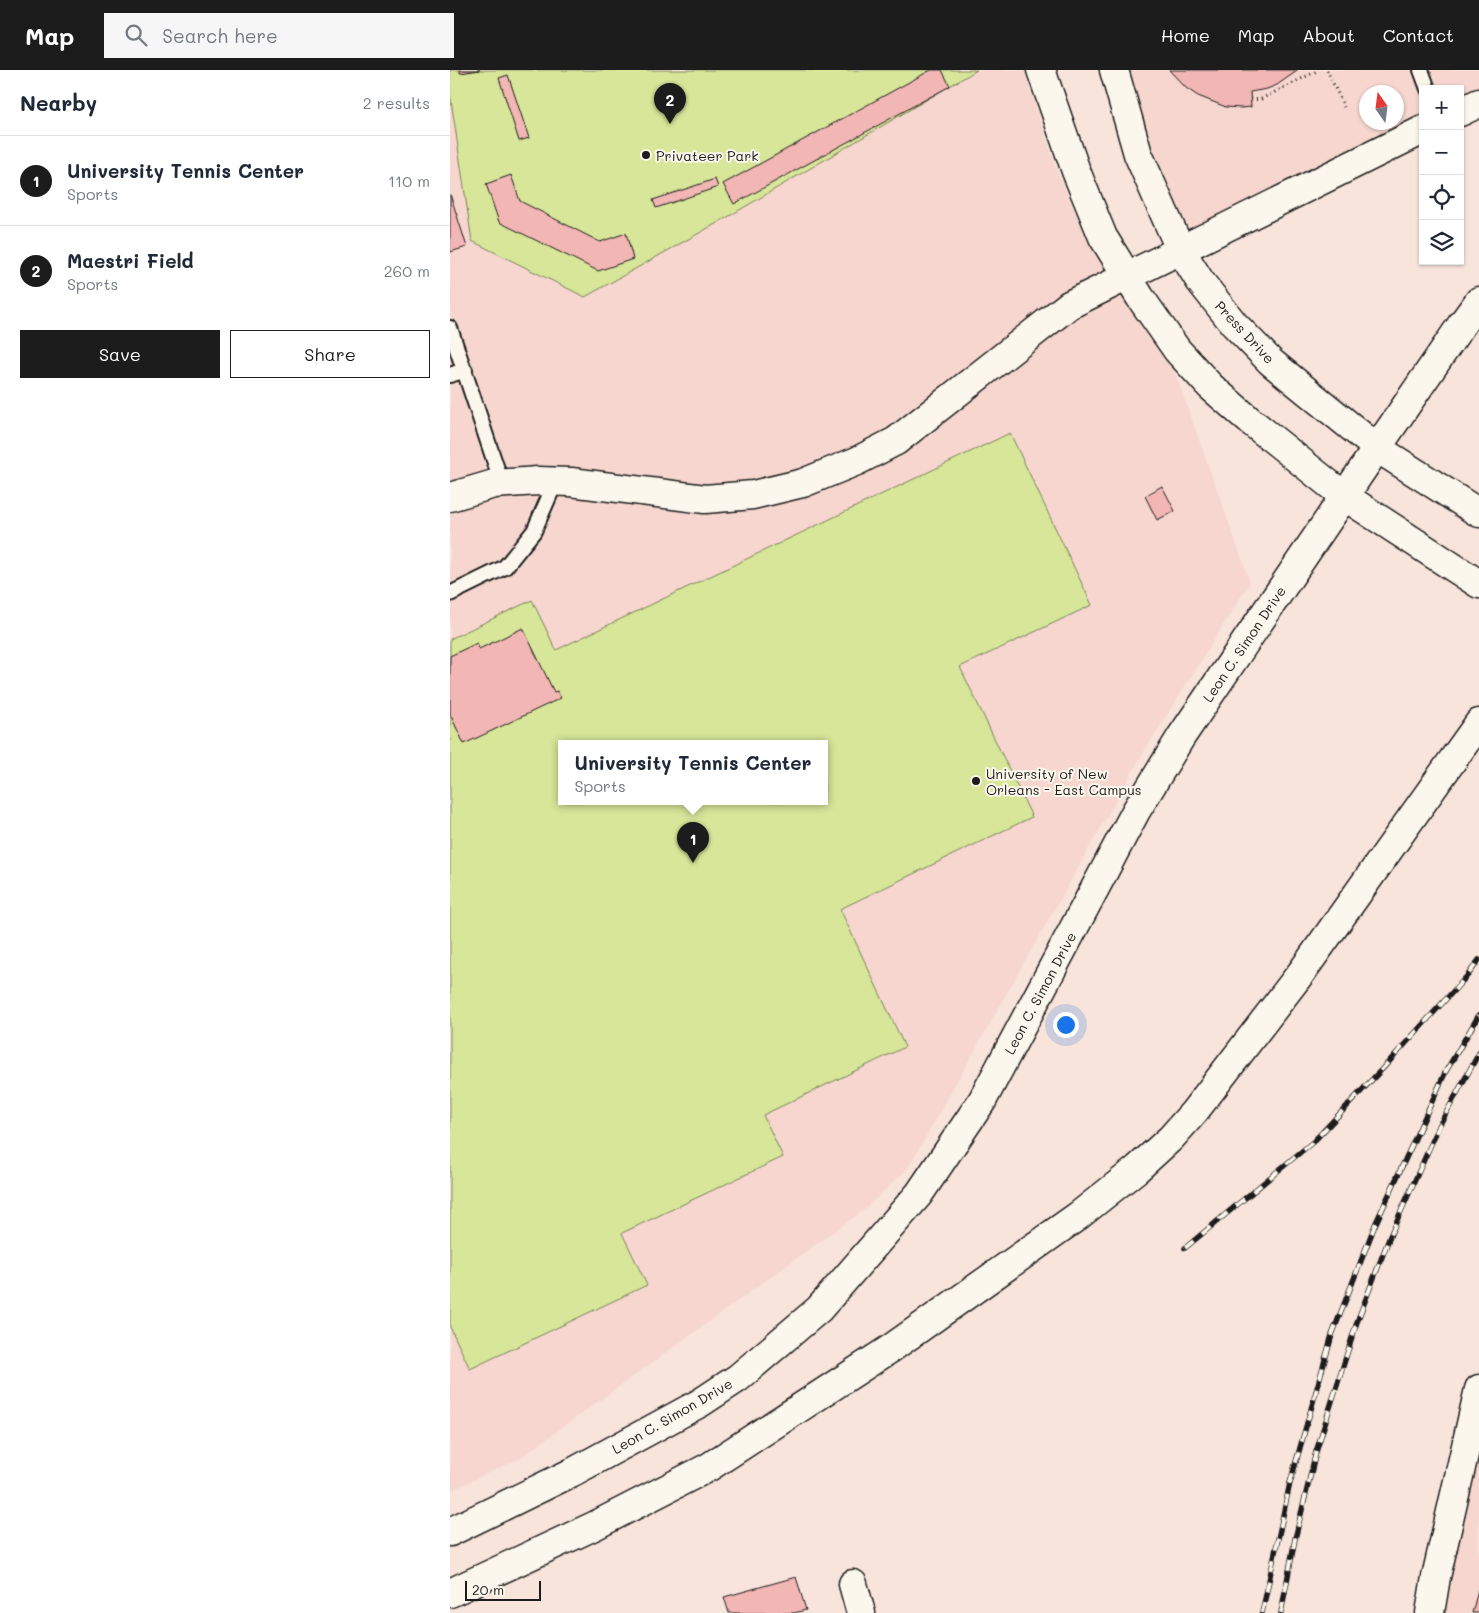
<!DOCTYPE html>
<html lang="en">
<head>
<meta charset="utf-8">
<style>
	:root { --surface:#fff; --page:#f6f6f7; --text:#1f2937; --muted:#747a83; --line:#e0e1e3; --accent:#1c1c1c }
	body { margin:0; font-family:Mali,sans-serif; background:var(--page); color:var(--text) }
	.controls { position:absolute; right:15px; top:15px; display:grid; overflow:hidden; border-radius:0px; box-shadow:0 1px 4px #0004 }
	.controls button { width:45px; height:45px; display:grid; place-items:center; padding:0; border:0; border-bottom:1px solid var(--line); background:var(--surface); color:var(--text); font:25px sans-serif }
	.compass { position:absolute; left:909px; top:15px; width:45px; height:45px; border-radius:50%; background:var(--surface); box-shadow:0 1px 4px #0004; rotate:346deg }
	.scale { position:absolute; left:15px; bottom:12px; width:76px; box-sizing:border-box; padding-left:5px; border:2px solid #1c1c1c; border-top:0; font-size:14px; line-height:18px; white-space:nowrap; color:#1c1c1c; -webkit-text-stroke:4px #fbf7ec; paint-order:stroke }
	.you { position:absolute; left:615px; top:954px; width:18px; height:18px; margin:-12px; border:4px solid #fff; border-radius:50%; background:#1a73e8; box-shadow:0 0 0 8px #1a73e833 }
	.badge { display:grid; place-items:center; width:32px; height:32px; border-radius:50%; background:var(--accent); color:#fff; font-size:16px; font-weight:700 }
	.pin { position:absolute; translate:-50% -41px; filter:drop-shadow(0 1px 2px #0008) }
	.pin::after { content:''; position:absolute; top:26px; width:18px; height:15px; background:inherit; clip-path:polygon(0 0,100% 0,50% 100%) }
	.popup { position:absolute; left:108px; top:670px; width:270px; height:65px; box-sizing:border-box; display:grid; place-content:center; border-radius:0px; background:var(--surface); filter:drop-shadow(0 1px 4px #0005); font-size:16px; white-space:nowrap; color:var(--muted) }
	.popup b { font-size:19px; color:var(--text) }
	.popup::after { content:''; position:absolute; left:50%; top:100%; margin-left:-10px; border:10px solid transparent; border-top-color:var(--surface) }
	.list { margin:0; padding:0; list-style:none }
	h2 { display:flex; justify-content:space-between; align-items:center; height:65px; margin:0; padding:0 20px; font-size:21px }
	h2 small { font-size:16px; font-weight:400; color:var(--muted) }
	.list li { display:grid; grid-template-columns:32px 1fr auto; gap:15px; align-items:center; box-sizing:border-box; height:90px; padding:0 20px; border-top:1px solid var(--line) }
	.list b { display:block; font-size:19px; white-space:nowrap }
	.list p { margin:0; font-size:16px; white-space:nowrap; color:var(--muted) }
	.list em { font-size:16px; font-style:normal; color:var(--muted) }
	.actions { display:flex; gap:10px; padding:15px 20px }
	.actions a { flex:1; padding:11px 0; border:1px solid var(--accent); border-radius:0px; text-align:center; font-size:18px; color:var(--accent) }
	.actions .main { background:var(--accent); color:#fff }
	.icon { flex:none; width:28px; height:28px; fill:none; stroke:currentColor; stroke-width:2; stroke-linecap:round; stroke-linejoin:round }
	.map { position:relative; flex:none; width:1029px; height:1543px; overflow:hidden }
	header { display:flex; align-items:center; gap:30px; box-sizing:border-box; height:70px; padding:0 25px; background:var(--accent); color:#fff }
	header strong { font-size:24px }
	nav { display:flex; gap:28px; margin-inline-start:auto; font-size:18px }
	.search { width:350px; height:45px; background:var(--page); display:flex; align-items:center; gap:12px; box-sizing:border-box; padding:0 18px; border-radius:0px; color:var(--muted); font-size:19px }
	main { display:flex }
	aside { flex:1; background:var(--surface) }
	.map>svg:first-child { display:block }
	.built { fill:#f6d6cf; fill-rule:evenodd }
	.green { fill:#d7e699; stroke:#7a815a; fill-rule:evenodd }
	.building { fill:#f2b6b4; stroke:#1c1c1c }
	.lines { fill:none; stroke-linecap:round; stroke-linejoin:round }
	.service-casing { stroke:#1c1c1c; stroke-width:18 }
	.minor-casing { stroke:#1c1c1c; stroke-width:31 }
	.tertiary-casing { stroke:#1c1c1c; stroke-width:31 }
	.secondary-casing { stroke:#1c1c1c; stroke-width:31 }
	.path { stroke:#1c1c1c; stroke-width:3; stroke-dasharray:1 4; stroke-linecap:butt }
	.service { stroke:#fbf7ec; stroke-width:14 }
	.minor { stroke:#fbf7ec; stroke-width:28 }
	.tertiary { stroke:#fbf7ec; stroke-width:28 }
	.secondary { stroke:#fbf7ec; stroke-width:28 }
	.rail-casing { stroke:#1c1c1c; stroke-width:5.5 }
	.rail { stroke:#fbf7ec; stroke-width:4; stroke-dasharray:11; stroke-linecap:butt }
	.poi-dot { fill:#1c1c1c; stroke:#fbf7ec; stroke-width:2 }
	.labels { text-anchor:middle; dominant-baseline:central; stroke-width:4; stroke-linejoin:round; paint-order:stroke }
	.poi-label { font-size:14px; fill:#1c1c1c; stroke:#fbf7ec; text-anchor:start }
	.street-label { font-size:14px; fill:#1c1c1c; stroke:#fbf7ec }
</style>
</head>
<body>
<header>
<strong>Map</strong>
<div class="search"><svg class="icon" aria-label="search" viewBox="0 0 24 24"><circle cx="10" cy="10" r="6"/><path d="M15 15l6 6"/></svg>Search here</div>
<nav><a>Home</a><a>Map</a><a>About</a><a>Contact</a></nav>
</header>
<main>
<aside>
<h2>Nearby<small>2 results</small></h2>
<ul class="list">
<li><span class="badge">1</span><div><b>University Tennis Center</b><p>Sports</p></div><em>110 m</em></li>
<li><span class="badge">2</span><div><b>Maestri Field</b><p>Sports</p></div><em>260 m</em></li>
</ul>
<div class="actions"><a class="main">Save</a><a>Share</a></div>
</aside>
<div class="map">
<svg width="1029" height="1543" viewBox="0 0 1029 1543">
	<rect width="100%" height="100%" fill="#f8e4db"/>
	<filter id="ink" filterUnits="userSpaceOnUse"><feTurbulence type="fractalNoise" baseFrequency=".02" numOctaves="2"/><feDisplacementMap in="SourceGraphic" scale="10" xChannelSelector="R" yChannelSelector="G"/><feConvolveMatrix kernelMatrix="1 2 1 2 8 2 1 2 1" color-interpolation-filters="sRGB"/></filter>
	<g filter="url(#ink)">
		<path class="built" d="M 0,0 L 574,0 L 607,101 L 644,183 L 725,303 L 800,512 L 689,690 L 458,1098 L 415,1139 L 70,1388 L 0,1421 ZM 112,674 L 374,674 L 374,732 L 112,732 Z
			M 664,0 L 1029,0 L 1029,35 L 1010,44 L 1010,19 L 973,19 L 973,62 L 730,179 ZM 916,22 L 946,22 L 946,52 L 916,52 Z
			M 1029,1334 L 1029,1543 L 982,1543 Z"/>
		<path class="green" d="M 0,0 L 527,0 L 276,148 L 135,227 L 22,171 L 0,23 Z
			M 560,363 L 642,535 L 510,597 L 582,747 L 390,839 L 455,977 L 313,1045 L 333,1087 L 172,1163 L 197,1215 L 20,1299 L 0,1257 L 0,569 L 82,530 L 106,580 ZM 112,674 L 374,674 L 374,732 L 112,732 Z"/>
		<path class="building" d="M 10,0 L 30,0 L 10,3 Z
			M 481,0 L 492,0 L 500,16 L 284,134 L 273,114 Z
			M 719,0 L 847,0 L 847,1 L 827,15 L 817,19 L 800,22 L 801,37 L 791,38 L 776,37 L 748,26 L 736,18 Z
			M 58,5 L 79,68 L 69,71 L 49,8 Z
			M 61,105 L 70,131 L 150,172 L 176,163 L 183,189 L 148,201 L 49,152 L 36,114 Z
			M 265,109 L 268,117 L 206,138 L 203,130 Z
			M 0,124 L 17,177 L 0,182 Z
			M 712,416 L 725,441 L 707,450 L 695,426 Z
			M 73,558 L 104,622 L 107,621 L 111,628 L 14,674 L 0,644 L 0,586 L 27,573 L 29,579 Z
			M 346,1507 L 356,1540 L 344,1543 L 279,1543 L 274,1527 Z
			M 1029,1516 L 1029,1543 L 1022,1543 Z"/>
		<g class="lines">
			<defs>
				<path id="service" d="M 971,0 L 978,19
					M 0,258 L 52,414
					M 0,305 L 15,300
					M 0,524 L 55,497 L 84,461 L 106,411"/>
				<path id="minor" d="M 591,0 L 626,101 L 653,167 L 690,227 L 727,280 L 760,316 L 799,350 L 894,426
					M 664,0 L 688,84 L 730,179 L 750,211 L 784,254 L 821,292 L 927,378
					M 1010,42 L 1029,33
					M 0,427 L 44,414 L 88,411 L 121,412 L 255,429 L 303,425 L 353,413 L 407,391 L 446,371 L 619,235 L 973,60
					M 403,1514 L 411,1543
					M 980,1543 L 986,1507 L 1029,1319"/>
				<path id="tertiary" d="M 927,378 L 1029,443
					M 894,426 L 1029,514"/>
				<path id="secondary" d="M 0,1462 L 123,1402 L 250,1333 L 288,1308 L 369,1239 L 469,1124 L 532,1031 L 686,741 L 731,667 L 927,378 L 1012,254 L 1029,231
					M 0,1523 L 144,1456 L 259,1397 L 440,1279 L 628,1146 L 687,1099 L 721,1068 L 744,1042 L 851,903 L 1029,653"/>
			</defs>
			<use href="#service" class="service-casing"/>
			<use href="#minor" class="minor-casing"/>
			<use href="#tertiary" class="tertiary-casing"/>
			<use href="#secondary" class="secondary-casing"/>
			<path class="path" d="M 877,0 L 894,37
				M 801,30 L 811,29 L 869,0"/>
			<use href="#service" class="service"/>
			<use href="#minor" class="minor"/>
			<use href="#tertiary" class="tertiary"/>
			<use href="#secondary" class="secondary"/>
			<defs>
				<path id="rail" d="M 735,1178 L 864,1071 L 935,996 L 1018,905 L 1029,890
					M 812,1543 L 840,1413 L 882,1265 L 925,1155 L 996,1001 L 1029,945
					M 831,1543 L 845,1469 L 866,1382 L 907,1252 L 940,1166 L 990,1054 L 1029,983"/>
			</defs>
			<use href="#rail" class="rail-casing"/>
			<use href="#rail" class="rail"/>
		</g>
	</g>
	<g class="poi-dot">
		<circle cx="196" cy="85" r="5"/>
		<circle cx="526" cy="711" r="5"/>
	</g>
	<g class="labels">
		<g class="poi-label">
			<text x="206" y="85">Privateer Park</text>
			<text x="536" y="703">University of New<tspan x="536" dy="16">Orleans - East Campus</tspan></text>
		</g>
		<g class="street-label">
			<text transform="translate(795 262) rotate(47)">Press Drive</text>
			<text transform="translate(794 574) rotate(-56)">Leon C. Simon Drive</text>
			<text transform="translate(590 923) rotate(-62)">Leon C. Simon Drive</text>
			<text transform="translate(222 1346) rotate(-30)">Leon C. Simon Drive</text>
		</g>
	</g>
</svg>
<div class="controls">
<button>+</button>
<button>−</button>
<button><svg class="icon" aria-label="locate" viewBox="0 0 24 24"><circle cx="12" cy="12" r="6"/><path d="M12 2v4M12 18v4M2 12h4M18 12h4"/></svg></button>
<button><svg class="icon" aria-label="layers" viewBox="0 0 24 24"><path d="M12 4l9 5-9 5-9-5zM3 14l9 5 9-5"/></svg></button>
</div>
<svg class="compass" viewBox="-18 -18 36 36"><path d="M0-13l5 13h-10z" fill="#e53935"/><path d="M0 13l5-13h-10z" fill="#747a83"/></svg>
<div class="scale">20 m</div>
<div class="you"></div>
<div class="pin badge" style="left:243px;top:793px">1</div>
<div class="popup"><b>University Tennis Center</b>Sports</div>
<div class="pin badge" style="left:220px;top:54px">2</div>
</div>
</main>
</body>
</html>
